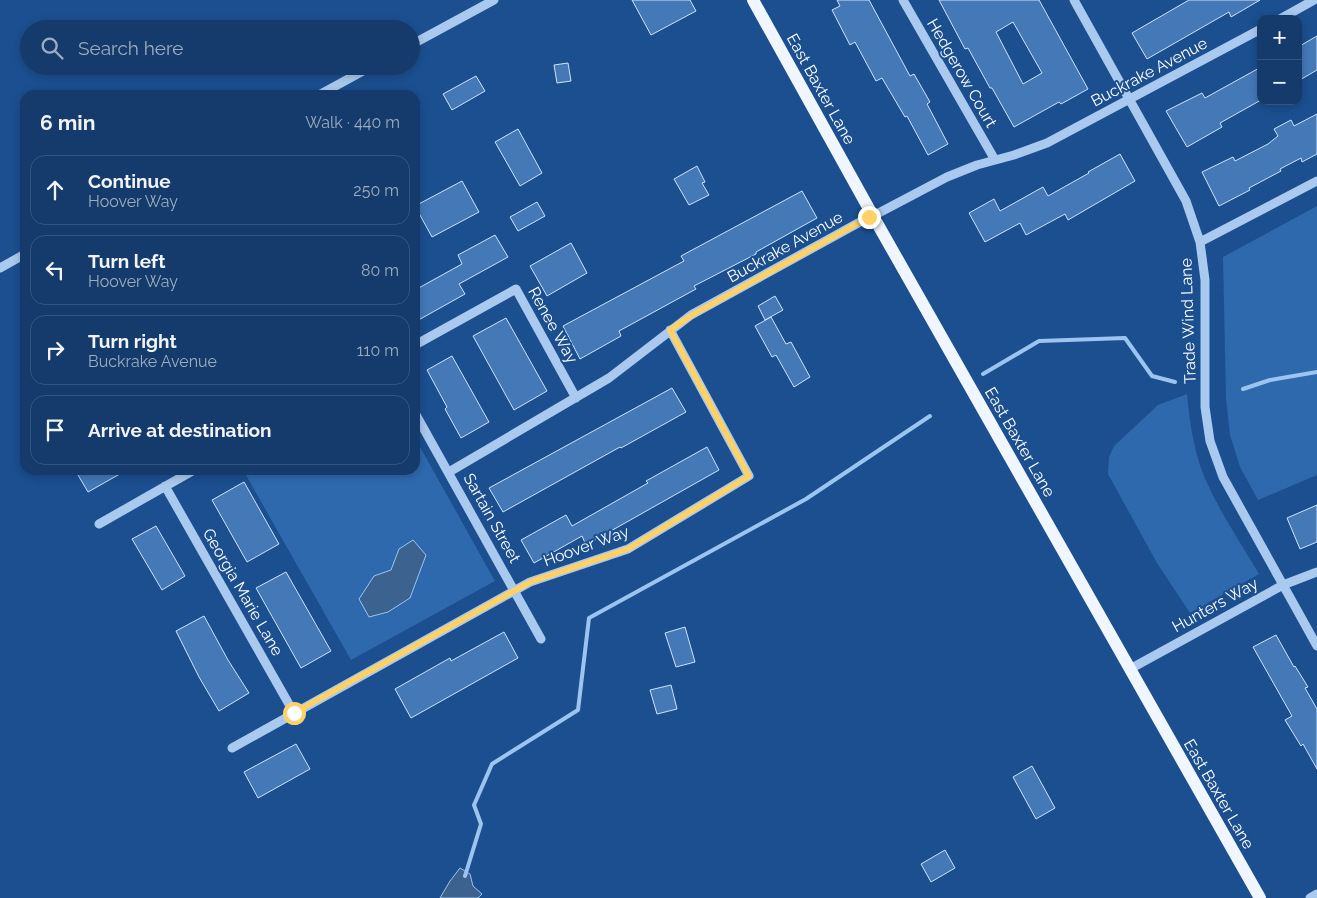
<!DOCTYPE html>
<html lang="en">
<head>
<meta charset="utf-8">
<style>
	:root { --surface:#143b6b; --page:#214673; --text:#f1f3f6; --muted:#9dadc1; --line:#33557e }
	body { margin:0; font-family:Raleway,sans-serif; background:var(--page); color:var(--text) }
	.controls { position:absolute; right:15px; top:15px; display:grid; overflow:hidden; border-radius:10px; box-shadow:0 2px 8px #0003 }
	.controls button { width:45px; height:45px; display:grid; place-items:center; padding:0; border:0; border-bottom:1px solid var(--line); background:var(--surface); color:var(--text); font:25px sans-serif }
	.stop { position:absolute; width:15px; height:15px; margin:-11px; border:4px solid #ffd166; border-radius:50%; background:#fff }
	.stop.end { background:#ffd166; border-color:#fff; box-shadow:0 1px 5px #0008 }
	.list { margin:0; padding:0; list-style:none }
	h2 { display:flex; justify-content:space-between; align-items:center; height:65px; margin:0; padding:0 20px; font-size:21px }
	h2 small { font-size:16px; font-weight:400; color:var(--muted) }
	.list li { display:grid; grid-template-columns:32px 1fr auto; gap:15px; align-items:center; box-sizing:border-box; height:70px; margin:0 10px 10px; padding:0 10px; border:1px solid var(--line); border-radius:15px }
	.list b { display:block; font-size:19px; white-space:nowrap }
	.list p { margin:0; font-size:16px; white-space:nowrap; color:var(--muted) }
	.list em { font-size:16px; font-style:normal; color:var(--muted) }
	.icon { flex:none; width:28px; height:28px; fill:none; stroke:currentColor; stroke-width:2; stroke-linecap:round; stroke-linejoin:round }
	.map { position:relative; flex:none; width:1317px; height:898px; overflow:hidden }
	.search { position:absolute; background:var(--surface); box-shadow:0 2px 8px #0003; left:20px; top:20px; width:400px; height:55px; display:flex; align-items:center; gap:12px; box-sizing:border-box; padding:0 18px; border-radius:28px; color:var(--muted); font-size:19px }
	.panel { position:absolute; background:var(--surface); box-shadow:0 2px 8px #0003; left:20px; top:90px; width:400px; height:385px; border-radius:15px }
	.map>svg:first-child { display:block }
	.green { fill:#2e69ad }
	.water { fill:#3c6290; stroke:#9cc4f0 }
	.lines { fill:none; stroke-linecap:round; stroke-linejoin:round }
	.stream { stroke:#9cc4f0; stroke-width:4 }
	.building { fill:#4478b7; stroke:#cfe3fa; fill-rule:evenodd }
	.minor { stroke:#a9c9ee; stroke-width:9 }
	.major { stroke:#f0f6ff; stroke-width:12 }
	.route { stroke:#ffd166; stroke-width:6 }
	.labels { text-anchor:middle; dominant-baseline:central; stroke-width:4; stroke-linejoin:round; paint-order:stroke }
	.street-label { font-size:16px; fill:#fff; stroke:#1b4f8f }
</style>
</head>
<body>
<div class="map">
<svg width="1317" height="898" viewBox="0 0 1317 898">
	<rect width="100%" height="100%" fill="#1b4f8f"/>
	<path class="green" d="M 1317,206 L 1317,475 L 1258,500 L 1240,467 L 1230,435 L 1226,398 L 1223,257 Z
		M 1187,394 C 1189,416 1192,437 1198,459 C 1209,496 1239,540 1259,574 L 1190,613 L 1157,563 L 1108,474 L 1109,457 L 1114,446 L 1158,405 Z
		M 415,438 L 495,581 L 351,660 L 243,470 L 415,470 Z"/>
	<path class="water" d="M 413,540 L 426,555 L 410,598 L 388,612 L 369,617 L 359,599 L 374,576 L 391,570 L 399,549 Z
		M 460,868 L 470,874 L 473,886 L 482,894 L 478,898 L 440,898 L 450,881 Z"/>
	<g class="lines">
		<path class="stream" d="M 983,374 L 1039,341 L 1125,338 L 1152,376 L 1175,382
			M 1243,389 L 1270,380 L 1317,372
			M 465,876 L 481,824 L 474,805 L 492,764 L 578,710 L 589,618 L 806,499 L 930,416"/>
	</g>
	<path class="building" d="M 632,0 L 690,0 L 696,11 L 651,35 Z
		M 837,0 L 869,0 L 910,76 L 914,74 L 930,102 L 927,104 L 948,144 L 928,155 L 907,116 L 905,117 L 882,78 L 876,81 L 855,42 L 850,45 L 832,10 L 840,6 Z
		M 939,0 L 1039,0 L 1088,89 L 1061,104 L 1059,102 L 1014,127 L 992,88 L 990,88 L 968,48 L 965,49 ZM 1013,22 L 1042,73 L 1023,84 L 996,32 Z
		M 1189,0 L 1260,0 L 1231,17 L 1229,12 L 1147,59 L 1132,33 Z
		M 1317,36 L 1317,70 L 1298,81 L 1298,47 Z
		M 568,63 L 571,81 L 557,83 L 554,65 Z
		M 1261,67 L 1261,100 L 1220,123 L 1222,127 L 1187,147 L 1166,111 L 1202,93 L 1205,98 Z
		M 476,76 L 485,91 L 452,110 L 443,94 Z
		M 1317,114 L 1317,154 L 1302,162 L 1301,158 L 1280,169 L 1281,171 L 1249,188 L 1250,190 L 1219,206 L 1202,172 L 1233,157 L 1235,161 L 1268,144 L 1278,136 L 1274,129 L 1291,120 L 1294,126 Z
		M 518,129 L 542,173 L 520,186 L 495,142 Z
		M 1120,154 L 1135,181 L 1068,220 L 1065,214 L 1026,235 L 1020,223 L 985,242 L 969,213 L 994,199 L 1000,211 L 1043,187 L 1048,196 L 1089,173 L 1088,172 Z
		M 697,166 L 705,182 L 702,183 L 709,195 L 689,205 L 674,179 Z
		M 462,181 L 479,212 L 432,237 L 415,206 Z
		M 802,191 L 817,218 L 756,252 L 756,254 L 694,286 L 696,289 L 619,331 L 621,336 L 580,359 L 563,326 L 684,261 L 681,256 Z
		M 537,202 L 545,216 L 518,231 L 510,217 Z
		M 495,235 L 508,257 L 459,284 L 465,294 L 415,322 L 415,290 L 462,264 L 458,255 Z
		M 571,243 L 587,273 L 547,296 L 530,266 Z
		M 775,296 L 783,310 L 765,320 L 758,306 Z
		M 771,317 L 786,344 L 791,342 L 810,377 L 794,387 L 776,355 L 772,357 L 755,326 Z
		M 506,318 L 547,391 L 514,410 L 473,336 Z
		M 452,356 L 489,422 L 461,438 L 445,409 L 447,407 L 427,370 Z
		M 672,388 L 686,412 L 621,448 L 620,447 L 503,512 L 489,488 Z
		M 707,447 L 719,470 L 586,545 L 582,536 L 534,563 L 521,540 L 566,515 L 572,526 L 648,483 L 646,481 Z
		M 75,470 L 127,470 L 88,492 Z
		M 244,482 L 279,544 L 247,562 L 212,500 Z
		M 1317,505 L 1317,542 L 1300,549 L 1287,518 Z
		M 156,526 L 185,576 L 162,590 L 132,539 Z
		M 286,572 L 331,651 L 301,668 L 256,588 Z
		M 204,616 L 228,660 L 249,693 L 219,711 L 199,677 L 176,631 Z
		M 685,627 L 695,662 L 676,667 L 665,633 Z
		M 504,632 L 518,658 L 411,718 L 395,689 L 450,658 L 451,661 Z
		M 1276,635 L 1294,667 L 1295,666 L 1308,687 L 1305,688 L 1317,709 L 1317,769 L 1303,744 L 1301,746 L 1285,720 L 1292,716 L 1253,647 Z
		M 671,685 L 677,709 L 657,714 L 650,690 Z
		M 296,744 L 310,769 L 258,798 L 244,772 Z
		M 1032,766 L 1055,808 L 1036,819 L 1013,777 Z
		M 945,850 L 955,868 L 931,882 L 921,864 Z"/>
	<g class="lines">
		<path class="minor" d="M 903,0 L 995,160
			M 1074,0 L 1186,201 L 1200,242 L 1205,280 L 1205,407 L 1210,441 L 1223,477 L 1317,646
			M 1280,19 L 1314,0
			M 411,45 L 494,0
			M 319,95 L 372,66
			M 1200,242 L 1317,181
			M 0,268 L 25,254
			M 415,345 L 516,289 L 576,398
			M 415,413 L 541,639
			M 449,472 L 609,378 L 691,315 L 869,217 L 873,216 L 947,177 L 977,165 L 1014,155 L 1047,143 L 1261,29
			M 165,486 L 294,713
			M 99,524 L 194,470
			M 1130,669 L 1283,585 L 1317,572
			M 232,748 L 530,582 L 628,549 L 749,476 L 670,330
			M 1310,898 L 1317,894"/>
		<path class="major" d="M 753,0 L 873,216 L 1260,898"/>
	</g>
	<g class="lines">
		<path class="route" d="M 294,713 L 530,582 L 628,549 L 749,476 L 670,330 L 692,315 L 869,217"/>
	</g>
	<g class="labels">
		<g class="street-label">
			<text transform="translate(1149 72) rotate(-28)">Buckrake Avenue</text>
			<text transform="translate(962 73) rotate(60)">Hedgerow Court</text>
			<text transform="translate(821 89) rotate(61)">East Baxter Lane</text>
			<text transform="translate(785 247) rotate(-29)">Buckrake Avenue</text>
			<text transform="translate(1188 321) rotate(-92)">Trade Wind Lane</text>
			<text transform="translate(553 325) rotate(61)">Renee Way</text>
			<text transform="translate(1020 442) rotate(60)">East Baxter Lane</text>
			<text transform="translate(492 518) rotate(61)">Sartain Street</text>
			<text transform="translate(586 546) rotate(-20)">Hoover Way</text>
			<text transform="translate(243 592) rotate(60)">Georgia Marie Lane</text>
			<text transform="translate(1215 605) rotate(-29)">Hunters Way</text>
			<text transform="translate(1219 794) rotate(60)">East Baxter Lane</text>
		</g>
	</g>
</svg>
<div class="controls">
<button>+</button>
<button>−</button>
</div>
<div class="stop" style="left:294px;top:713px"></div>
<div class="stop end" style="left:869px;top:217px"></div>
<div class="search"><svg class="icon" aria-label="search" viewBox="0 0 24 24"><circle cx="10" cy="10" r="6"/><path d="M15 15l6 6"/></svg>Search here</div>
<section class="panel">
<h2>6 min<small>Walk · 440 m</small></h2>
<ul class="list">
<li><svg class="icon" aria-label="ahead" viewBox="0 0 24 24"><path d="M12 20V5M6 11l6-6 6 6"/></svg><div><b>Continue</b><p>Hoover Way</p></div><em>250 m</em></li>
<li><svg class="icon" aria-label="left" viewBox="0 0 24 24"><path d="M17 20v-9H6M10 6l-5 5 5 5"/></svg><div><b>Turn left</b><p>Hoover Way</p></div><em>80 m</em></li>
<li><svg class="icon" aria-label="right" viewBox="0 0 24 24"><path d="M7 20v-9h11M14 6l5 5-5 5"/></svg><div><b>Turn right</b><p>Buckrake Avenue</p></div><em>110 m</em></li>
<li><svg class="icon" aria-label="arrive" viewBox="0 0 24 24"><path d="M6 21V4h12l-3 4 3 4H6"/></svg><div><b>Arrive at destination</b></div></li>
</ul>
</section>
</div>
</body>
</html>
